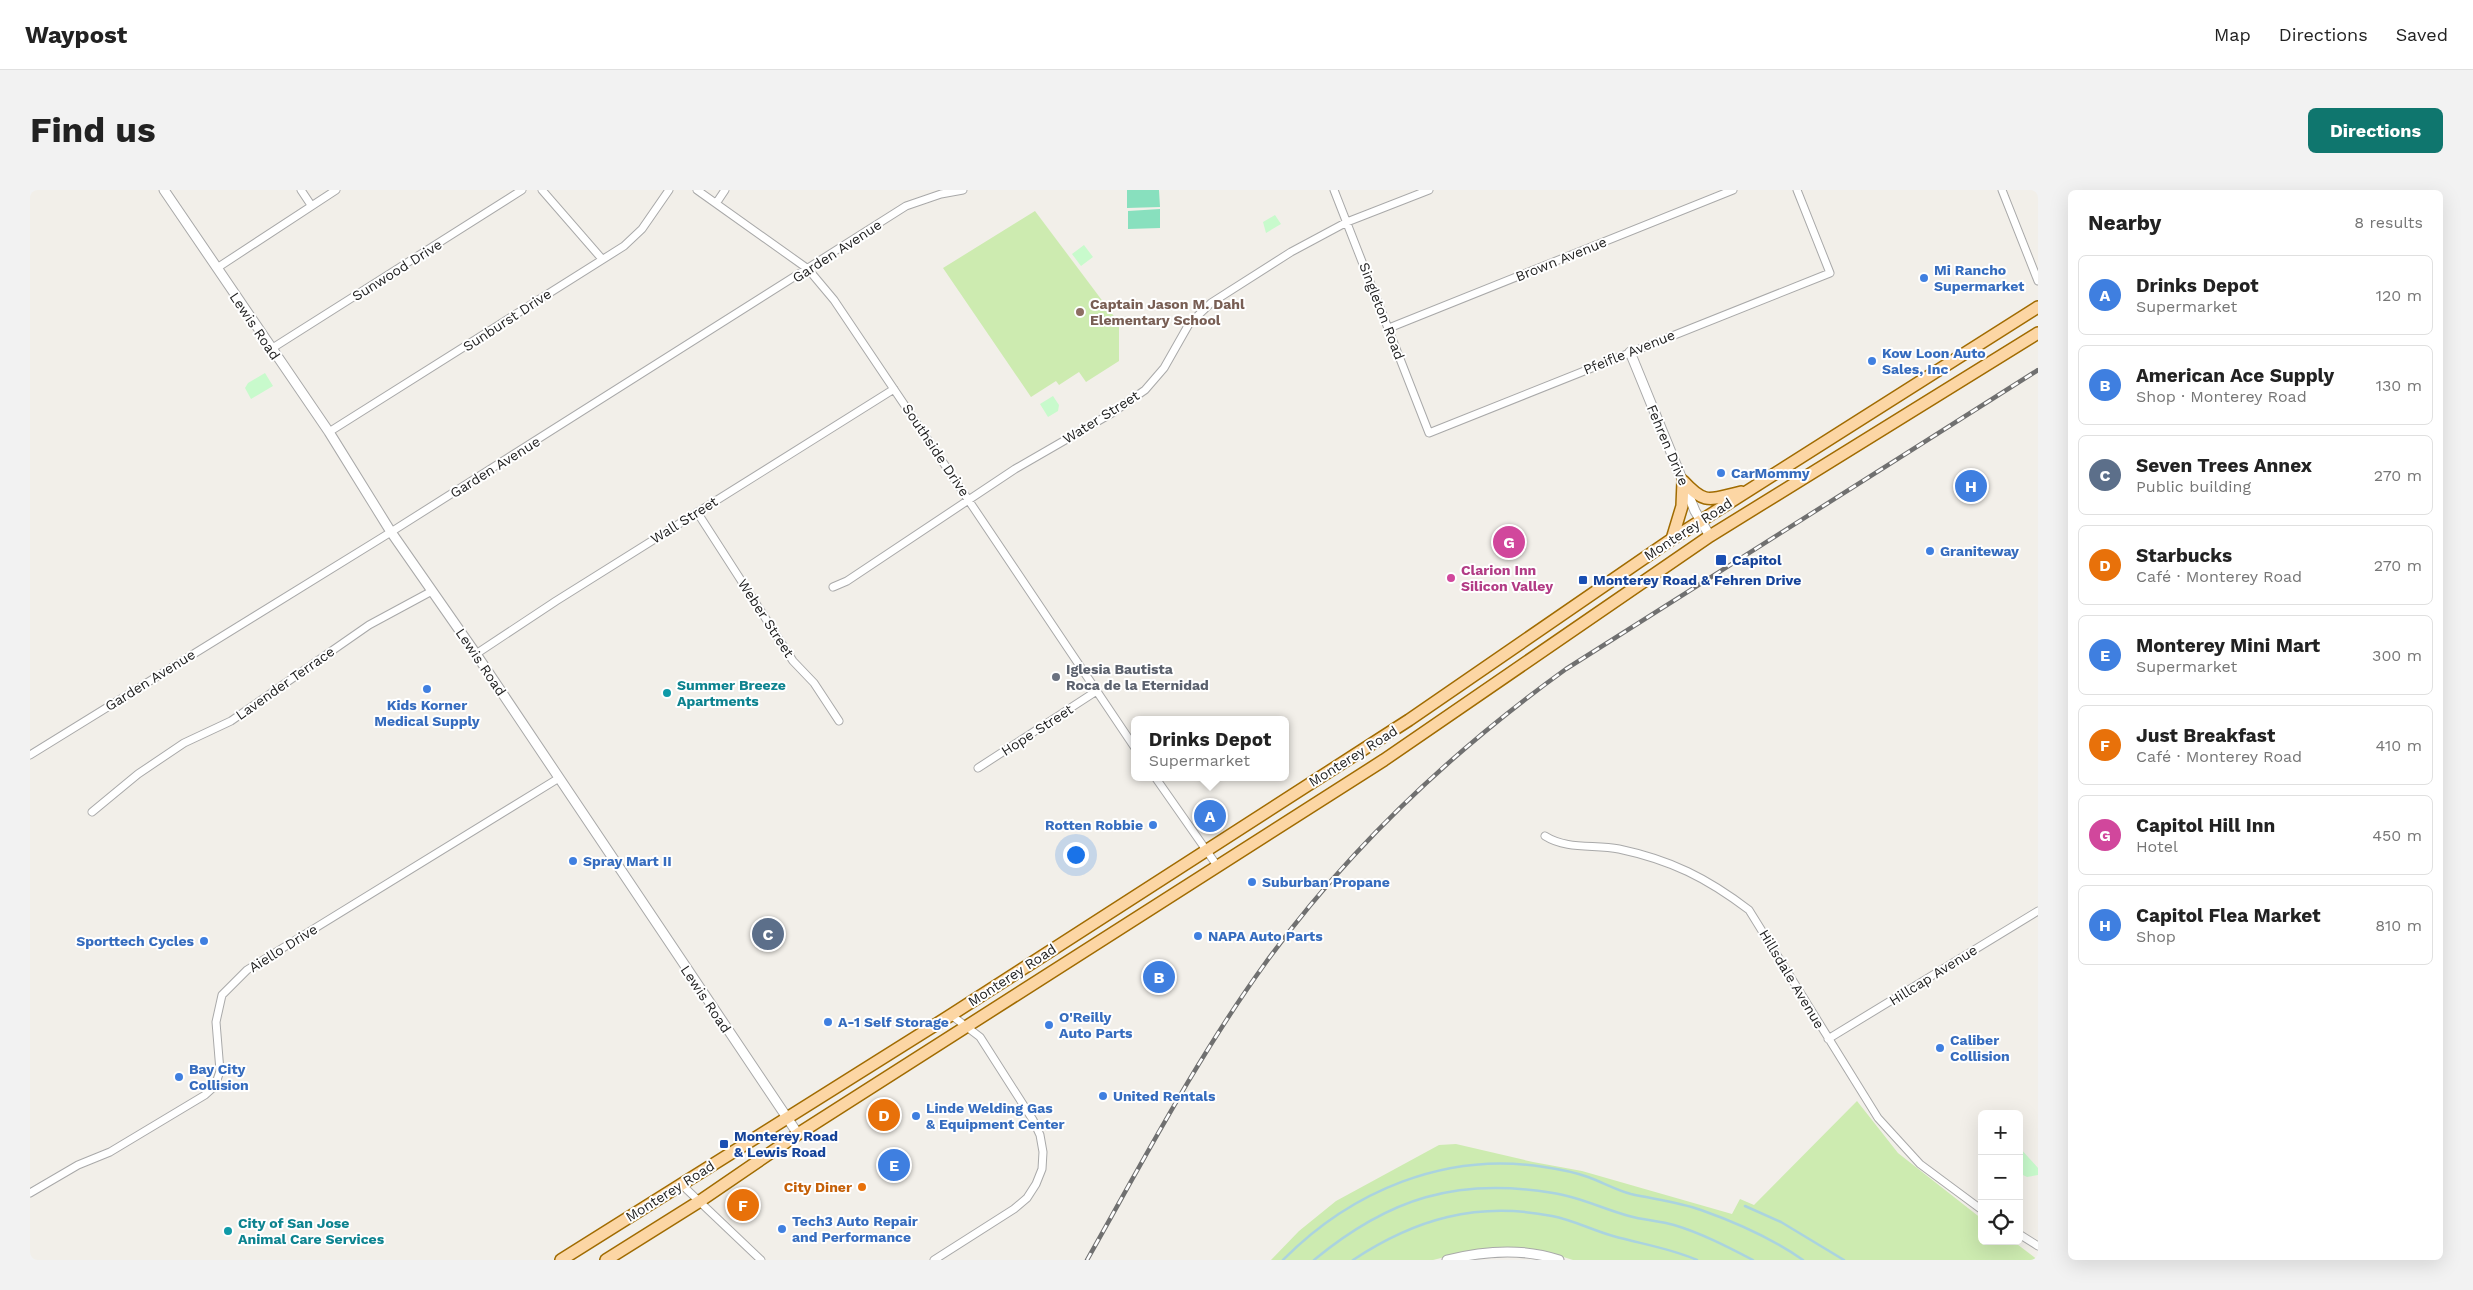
<!DOCTYPE html>
<html lang="en">
<head>
<meta charset="utf-8">
<style>
	:root { --surface:#fff; --page:#f2f2f2; --text:#222; --muted:#767676; --line:#e0e0e0; --accent:#0f766e }
	body { margin:0; font-family:"Work Sans",sans-serif; background:var(--page); color:var(--text) }
	.controls { position:absolute; right:15px; bottom:15px; display:grid; overflow:hidden; border-radius:8px; box-shadow:0 5px 20px #0002 }
	.controls button { width:45px; height:45px; display:grid; place-items:center; padding:0; border:0; border-bottom:1px solid var(--line); background:var(--surface); color:var(--text); font:25px sans-serif }
	.you { position:absolute; left:1045px; top:664px; width:18px; height:18px; margin:-12px; border:4px solid #fff; border-radius:50%; background:#1a73e8; box-shadow:0 0 0 8px #1a73e833 }
	.badge { display:grid; place-items:center; width:32px; height:32px; border-radius:50%; background:var(--accent); color:#fff; font-size:16px; font-weight:700 }
	.pin { position:absolute; translate:-50% -50%; border:2px solid #fff; box-shadow:0 1px 5px #0006 }
	.popup { position:absolute; left:1101px; top:526px; width:158px; height:65px; box-sizing:border-box; display:grid; place-content:center; border-radius:8px; background:var(--surface); filter:drop-shadow(0 1px 4px #0005); font-size:16px; white-space:nowrap; color:var(--muted) }
	.popup b { font-size:19px; color:var(--text) }
	.popup::after { content:''; position:absolute; left:50%; top:100%; margin-left:-10px; border:10px solid transparent; border-top-color:var(--surface) }
	.list { margin:0; padding:0; list-style:none }
	h2 { display:flex; justify-content:space-between; align-items:center; height:65px; margin:0; padding:0 20px; font-size:21px }
	h2 small { font-size:16px; font-weight:400; color:var(--muted) }
	.list li { display:grid; grid-template-columns:32px 1fr auto; gap:15px; align-items:center; box-sizing:border-box; height:80px; margin:0 10px 10px; padding:0 10px; border:1px solid var(--line); border-radius:8px }
	.list b { display:block; font-size:19px; white-space:nowrap }
	.list p { margin:0; font-size:16px; white-space:nowrap; color:var(--muted) }
	.list em { font-size:16px; font-style:normal; color:var(--muted) }
	.icon { flex:none; width:28px; height:28px; fill:none; stroke:currentColor; stroke-width:2; stroke-linecap:round; stroke-linejoin:round }
	.map { position:relative; flex:none; width:2008px; height:1070px; overflow:hidden; border-radius:8px }
	header { display:flex; align-items:center; gap:30px; box-sizing:border-box; height:70px; padding:0 25px; background:var(--surface); border-bottom:1px solid var(--line) }
	header strong { font-size:24px }
	nav { display:flex; gap:28px; margin-inline-start:auto; font-size:18px }
	.intro { display:flex; align-items:center; justify-content:space-between; box-sizing:border-box; height:120px; padding:0 30px }
	h1 { margin:0; font-size:35px }
	.button { padding:12px 22px; border-radius:8px; background:var(--accent); color:#fff; font-size:18px; font-weight:700 }
	main { display:flex; gap:30px; padding:0 30px }
	aside { flex:1; background:var(--surface); border-radius:8px; box-shadow:0 5px 20px #0002 }
	.map>svg:first-child { display:block }
	.grass { fill:#cdebb0 }
	.park { fill:#c8facc }
	.pitch { fill:#88e0be }
	.lines { fill:none; stroke-linecap:round; stroke-linejoin:round }
	.stream { stroke:#aad3df; stroke-width:2.5 }
	.minor-casing { stroke:#a9a9a9; stroke-width:9 }
	.tertiary-casing { stroke:#a9a9a9; stroke-width:11 }
	.primary-casing { stroke:#a06b00; stroke-width:14 }
	.minor { stroke:#fff; stroke-width:7 }
	.tertiary { stroke:#fff; stroke-width:9 }
	.primary { stroke:#fcd6a4; stroke-width:11 }
	.rail-casing { stroke:#707070; stroke-width:4.5 }
	.rail { stroke:#fff; stroke-width:2.5; stroke-dasharray:8; stroke-linecap:butt }
	.shop-dot { fill:#3f7fe0; stroke:#fff; stroke-width:2 }
	.education-dot { fill:#8d6e63; stroke:#fff; stroke-width:2 }
	.transit-dot { fill:#1a4fb4; stroke:#fff; stroke-width:2 }
	.hotel-dot { fill:#d1479c; stroke:#fff; stroke-width:2 }
	.worship-dot { fill:#6b7280; stroke:#fff; stroke-width:2 }
	.culture-dot { fill:#0f9aa8; stroke:#fff; stroke-width:2 }
	.food-dot { fill:#e8710a; stroke:#fff; stroke-width:2 }
	.labels { text-anchor:middle; dominant-baseline:central; stroke-width:4; stroke-linejoin:round; paint-order:stroke }
	.street-label { font-size:14px; fill:#222; stroke:#fff }
	.shop-label { font-size:14px; font-weight:bold; fill:#366cbe; stroke:#fff; text-anchor:start }
	.education-label { font-size:14px; font-weight:bold; fill:#785e54; stroke:#fff; text-anchor:start }
	.transit-label { font-size:14px; font-weight:bold; fill:#164399; stroke:#fff; text-anchor:start }
	.hotel-label { font-size:14px; font-weight:bold; fill:#b23c85; stroke:#fff; text-anchor:start }
	.worship-label { font-size:14px; font-weight:bold; fill:#5b616d; stroke:#fff; text-anchor:start }
	.culture-label { font-size:14px; font-weight:bold; fill:#0d838f; stroke:#fff; text-anchor:start }
	.food-label { font-size:14px; font-weight:bold; fill:#c56008; stroke:#fff; text-anchor:end }
</style>
</head>
<body>
<header>
<strong>Waypost</strong>
<nav><a>Map</a><a>Directions</a><a>Saved</a></nav>
</header>
<div class="intro"><h1>Find us</h1><a class="button">Directions</a></div>
<main>
<div class="map">
<svg width="2008" height="1070" viewBox="0 0 2008 1070">
	<rect width="100%" height="100%" fill="#f2efe9"/>
	<path class="grass" d="M 1005,21 L 1089,133 L 1089,171 L 1056,192 L 1049,182 L 1029,195 L 1026,191 L 1001,207 L 913,78 Z
		M 1827,911 L 1868,963 L 1952,1029 L 1952,1051 L 1983,1051 L 2008,1070 L 1543,1070 L 1524,1064 L 1459,1059 L 1439,1061 L 1403,1070 L 1241,1070 L 1269,1041 L 1306,1011 L 1409,955 L 1426,954 L 1503,972 L 1552,981 L 1702,1024 L 1710,1009 L 1724,1015 Z"/>
	<path class="park" d="M 1245,25 L 1251,34 L 1236,43 L 1233,32 Z
		M 1054,55 L 1063,67 L 1051,76 L 1042,64 Z
		M 235,183 L 243,196 L 221,209 L 215,198 L 218,193 Z
		M 1023,206 L 1029,215 L 1028,221 L 1018,227 L 1010,214 Z
		M 1989,957 L 2008,978 L 2008,985 L 1997,987 L 1989,983 Z"/>
	<path class="pitch" d="M 1097,0 L 1129,0 L 1130,17 L 1097,18 Z
		M 1130,19 L 1130,38 L 1098,39 L 1098,21 Z"/>
	<g class="lines">
		<path class="stream" d="M 1715,1016 L 1751,1032 L 1814,1070
			M 1253,1070 C 1321,1001 1416,961 1514,977 C 1528,979 1544,982 1558,987 C 1572,992 1586,1000 1601,1004 C 1623,1009 1649,1012 1671,1020 C 1705,1032 1743,1049 1773,1070
			M 1284,1070 C 1359,1008 1427,987 1523,1003 C 1550,1007 1573,1019 1599,1026 C 1613,1030 1629,1031 1644,1035 C 1671,1043 1698,1057 1723,1070
			M 1323,1070 C 1385,1029 1447,1011 1522,1026 C 1543,1030 1562,1040 1583,1046 C 1611,1054 1640,1058 1667,1070"/>
		<defs>
			<path id="minor" d="M 271,0 L 281,15
				M 512,0 L 572,69
				M 667,0 L 778,79 L 804,110 L 1105,558
				M 1304,0 L 1399,243 L 1800,83 L 1767,0
				M 1972,0 L 2008,91
				M 687,12 L 695,0
				M 187,78 L 306,0
				M 1359,138 L 1703,0
				M 241,159 L 492,0
				M 299,242 L 594,56 L 612,39 L 639,0
				M 667,322 L 763,471 L 784,493 L 809,531
				M 803,397 L 817,391 L 985,279 L 1082,223 L 1115,200 L 1134,178 L 1159,134 L 1181,113 L 1261,62 L 1317,32 L 1399,0
				M 446,464 L 526,411 L 864,199
				M 0,565 L 361,342 L 876,16 L 911,4 L 933,0
				M 948,578 L 1065,502
				M 1125,587 L 1188,677
				M 62,622 L 108,584 L 154,553 L 201,531 L 339,435 L 402,401
				M 1515,646 C 1537,660 1565,654 1589,659 C 1641,670 1677,688 1719,720 L 1848,928 L 1890,974 L 1952,1020
				M 1798,849 L 2008,721
				M 651,994 L 731,1070
				M 0,1003 L 48,975 L 80,962 L 175,905 L 185,896 L 190,881 L 186,832 L 192,805 L 217,780 L 529,588
				M 1989,1044 L 2008,1056
				M 904,1070 L 984,1019 L 997,1008 L 1006,994 L 1012,979 L 1013,962 L 1010,945 L 1003,930 L 950,847 L 921,825"/>
			<path id="tertiary" d="M 134,0 L 299,242 L 361,342 L 446,464 L 768,944
				M 1600,162 L 1665,321 L 1680,346
				M 1417,1070 C 1453,1061 1494,1058 1529,1070"/>
			<path id="primary" d="M 1653,291 C 1676,316 1680,309 1711,302
				M 1642,349 L 1652,316 L 1653,291
				M 531,1070 L 921,825 L 1379,530 L 1642,349 L 2008,117
				M 576,1070 L 670,1011 L 768,944 L 1354,570 L 1680,346 L 2008,143"/>
		</defs>
		<use href="#minor" class="minor-casing"/>
		<use href="#tertiary" class="tertiary-casing"/>
		<use href="#primary" class="primary-casing"/>
		<use href="#minor" class="minor"/>
		<use href="#tertiary" class="tertiary"/>
		<use href="#primary" class="primary"/>
		<defs>
			<path id="rail" d="M 1057,1070 C 1113,971 1167,868 1234,775 C 1318,659 1421,562 1536,479 L 2008,180"/>
		</defs>
		<use href="#rail" class="rail-casing"/>
		<use href="#rail" class="rail"/>
	</g>
	<g class="shop-dot">
		<circle cx="1894" cy="88" r="5"/>
		<circle cx="1842" cy="171" r="5"/>
		<circle cx="1691" cy="283" r="5"/>
		<circle cx="1900" cy="361" r="5"/>
		<circle cx="397" cy="499" r="5"/>
		<circle cx="1123" cy="635" r="5"/>
		<circle cx="543" cy="671" r="5"/>
		<circle cx="1222" cy="692" r="5"/>
		<circle cx="1168" cy="746" r="5"/>
		<circle cx="174" cy="751" r="5"/>
		<circle cx="798" cy="832" r="5"/>
		<circle cx="1019" cy="835" r="5"/>
		<circle cx="1910" cy="858" r="5"/>
		<circle cx="149" cy="887" r="5"/>
		<circle cx="1073" cy="906" r="5"/>
		<circle cx="886" cy="926" r="5"/>
		<circle cx="752" cy="1039" r="5"/>
	</g>
	<circle class="education-dot" cx="1050" cy="122" r="5"/>
	<g class="transit-dot">
		<rect x="1685" y="364" width="12" height="12" rx="2.5"/>
		<rect x="1548" y="385" width="10" height="10" rx="2.5"/>
		<rect x="689" y="949" width="10" height="10" rx="2.5"/>
	</g>
	<circle class="hotel-dot" cx="1421" cy="388" r="5"/>
	<circle class="worship-dot" cx="1026" cy="487" r="5"/>
	<g class="culture-dot">
		<circle cx="637" cy="503" r="5"/>
		<circle cx="198" cy="1041" r="5"/>
	</g>
	<circle class="food-dot" cx="832" cy="997" r="5"/>
	<g class="labels">
		<g class="street-label">
			<text transform="translate(807 61) rotate(-33)">Garden Avenue</text>
			<text transform="translate(1531 69) rotate(-22)">Brown Avenue</text>
			<text transform="translate(367 80) rotate(-32)">Sunwood Drive</text>
			<text transform="translate(1352 121) rotate(69)">Singleton Road</text>
			<text transform="translate(477 130) rotate(-33)">Sunburst Drive</text>
			<text transform="translate(225 136) rotate(56)">Lewis Road</text>
			<text transform="translate(1599 162) rotate(-22)">Pfeifle Avenue</text>
			<text transform="translate(1071 227) rotate(-32)">Water Street</text>
			<text transform="translate(1638 255) rotate(67)">Fehren Drive</text>
			<text transform="translate(906 260) rotate(56)">Southside Drive</text>
			<text transform="translate(465 277) rotate(-32)">Garden Avenue</text>
			<text transform="translate(654 330) rotate(-32)">Wall Street</text>
			<text transform="translate(1658 339) rotate(-33)">Monterey Road</text>
			<text transform="translate(736 428) rotate(57)">Weber Street</text>
			<text transform="translate(451 472) rotate(56)">Lewis Road</text>
			<text transform="translate(120 490) rotate(-32)">Garden Avenue</text>
			<text transform="translate(255 493) rotate(-35)">Lavender Terrace</text>
			<text transform="translate(1007 540) rotate(-33)">Hope Street</text>
			<text transform="translate(1323 566) rotate(-32)">Monterey Road</text>
			<text transform="translate(253 758) rotate(-32)">Aiello Drive</text>
			<text transform="translate(982 785) rotate(-33)">Monterey Road</text>
			<text transform="translate(1903 785) rotate(-32)">Hillcap Avenue</text>
			<text transform="translate(1762 789) rotate(59)">Hillsdale Avenue</text>
			<text transform="translate(676 809) rotate(56)">Lewis Road</text>
			<text transform="translate(640 1001) rotate(-32)">Monterey Road</text>
		</g>
		<g class="shop-label">
			<text x="1904" y="80">Mi Rancho<tspan x="1904" dy="16">Supermarket</tspan></text>
			<text x="1852" y="163">Kow Loon Auto<tspan x="1852" dy="16">Sales, Inc</tspan></text>
			<text x="1701" y="283">CarMommy</text>
			<text x="1910" y="361">Graniteway</text>
			<text x="397" y="515" text-anchor="middle">Kids Korner<tspan x="397" dy="16">Medical Supply</tspan></text>
			<text x="1113" y="635" text-anchor="end">Rotten Robbie</text>
			<text x="553" y="671">Spray Mart II</text>
			<text x="1232" y="692">Suburban Propane</text>
			<text x="1178" y="746">NAPA Auto Parts</text>
			<text x="164" y="751" text-anchor="end">Sporttech Cycles</text>
			<text x="1029" y="827">O'Reilly<tspan x="1029" dy="16">Auto Parts</tspan></text>
			<text x="808" y="832">A-1 Self Storage</text>
			<text x="1920" y="850">Caliber<tspan x="1920" dy="16">Collision</tspan></text>
			<text x="159" y="879">Bay City<tspan x="159" dy="16">Collision</tspan></text>
			<text x="1083" y="906">United Rentals</text>
			<text x="896" y="918">Linde Welding Gas<tspan x="896" dy="16">&amp; Equipment Center</tspan></text>
			<text x="762" y="1031">Tech3 Auto Repair<tspan x="762" dy="16">and Performance</tspan></text>
		</g>
		<g class="education-label">
			<text x="1060" y="114">Captain Jason M. Dahl<tspan x="1060" dy="16">Elementary School</tspan></text>
		</g>
		<g class="transit-label">
			<text x="1702" y="370">Capitol</text>
			<text x="1563" y="390">Monterey Road &amp; Fehren Drive</text>
			<text x="704" y="946">Monterey Road<tspan x="704" dy="16">&amp; Lewis Road</tspan></text>
		</g>
		<g class="hotel-label">
			<text x="1431" y="380">Clarion Inn<tspan x="1431" dy="16">Silicon Valley</tspan></text>
		</g>
		<g class="worship-label">
			<text x="1036" y="479">Iglesia Bautista<tspan x="1036" dy="16">Roca de la Eternidad</tspan></text>
		</g>
		<g class="culture-label">
			<text x="647" y="495">Summer Breeze<tspan x="647" dy="16">Apartments</tspan></text>
			<text x="208" y="1033">City of San Jose<tspan x="208" dy="16">Animal Care Services</tspan></text>
		</g>
		<g class="food-label">
			<text x="822" y="997">City Diner</text>
		</g>
	</g>
</svg>
<div class="controls">
<button>+</button>
<button>−</button>
<button><svg class="icon" aria-label="locate" viewBox="0 0 24 24"><circle cx="12" cy="12" r="6"/><path d="M12 2v4M12 18v4M2 12h4M18 12h4"/></svg></button>
</div>
<div class="you"></div>
<div class="pin badge" style="left:1180px;top:626px;background:#3f7fe0">A</div>
<div class="popup"><b>Drinks Depot</b>Supermarket</div>
<div class="pin badge" style="left:1129px;top:787px;background:#3f7fe0">B</div>
<div class="pin badge" style="left:738px;top:744px;background:#5c6f8a">C</div>
<div class="pin badge" style="left:854px;top:925px;background:#e8710a">D</div>
<div class="pin badge" style="left:864px;top:975px;background:#3f7fe0">E</div>
<div class="pin badge" style="left:713px;top:1015px;background:#e8710a">F</div>
<div class="pin badge" style="left:1479px;top:352px;background:#d1479c">G</div>
<div class="pin badge" style="left:1941px;top:296px;background:#3f7fe0">H</div>
</div>
<aside>
<h2>Nearby<small>8 results</small></h2>
<ul class="list">
<li><span class="badge" style="background:#3f7fe0">A</span><div><b>Drinks Depot</b><p>Supermarket</p></div><em>120 m</em></li>
<li><span class="badge" style="background:#3f7fe0">B</span><div><b>American Ace Supply</b><p>Shop · Monterey Road</p></div><em>130 m</em></li>
<li><span class="badge" style="background:#5c6f8a">C</span><div><b>Seven Trees Annex</b><p>Public building</p></div><em>270 m</em></li>
<li><span class="badge" style="background:#e8710a">D</span><div><b>Starbucks</b><p>Café · Monterey Road</p></div><em>270 m</em></li>
<li><span class="badge" style="background:#3f7fe0">E</span><div><b>Monterey Mini Mart</b><p>Supermarket</p></div><em>300 m</em></li>
<li><span class="badge" style="background:#e8710a">F</span><div><b>Just Breakfast</b><p>Café · Monterey Road</p></div><em>410 m</em></li>
<li><span class="badge" style="background:#d1479c">G</span><div><b>Capitol Hill Inn</b><p>Hotel</p></div><em>450 m</em></li>
<li><span class="badge" style="background:#3f7fe0">H</span><div><b>Capitol Flea Market</b><p>Shop</p></div><em>810 m</em></li>
</ul>
</aside>
</main>
</body>
</html>
